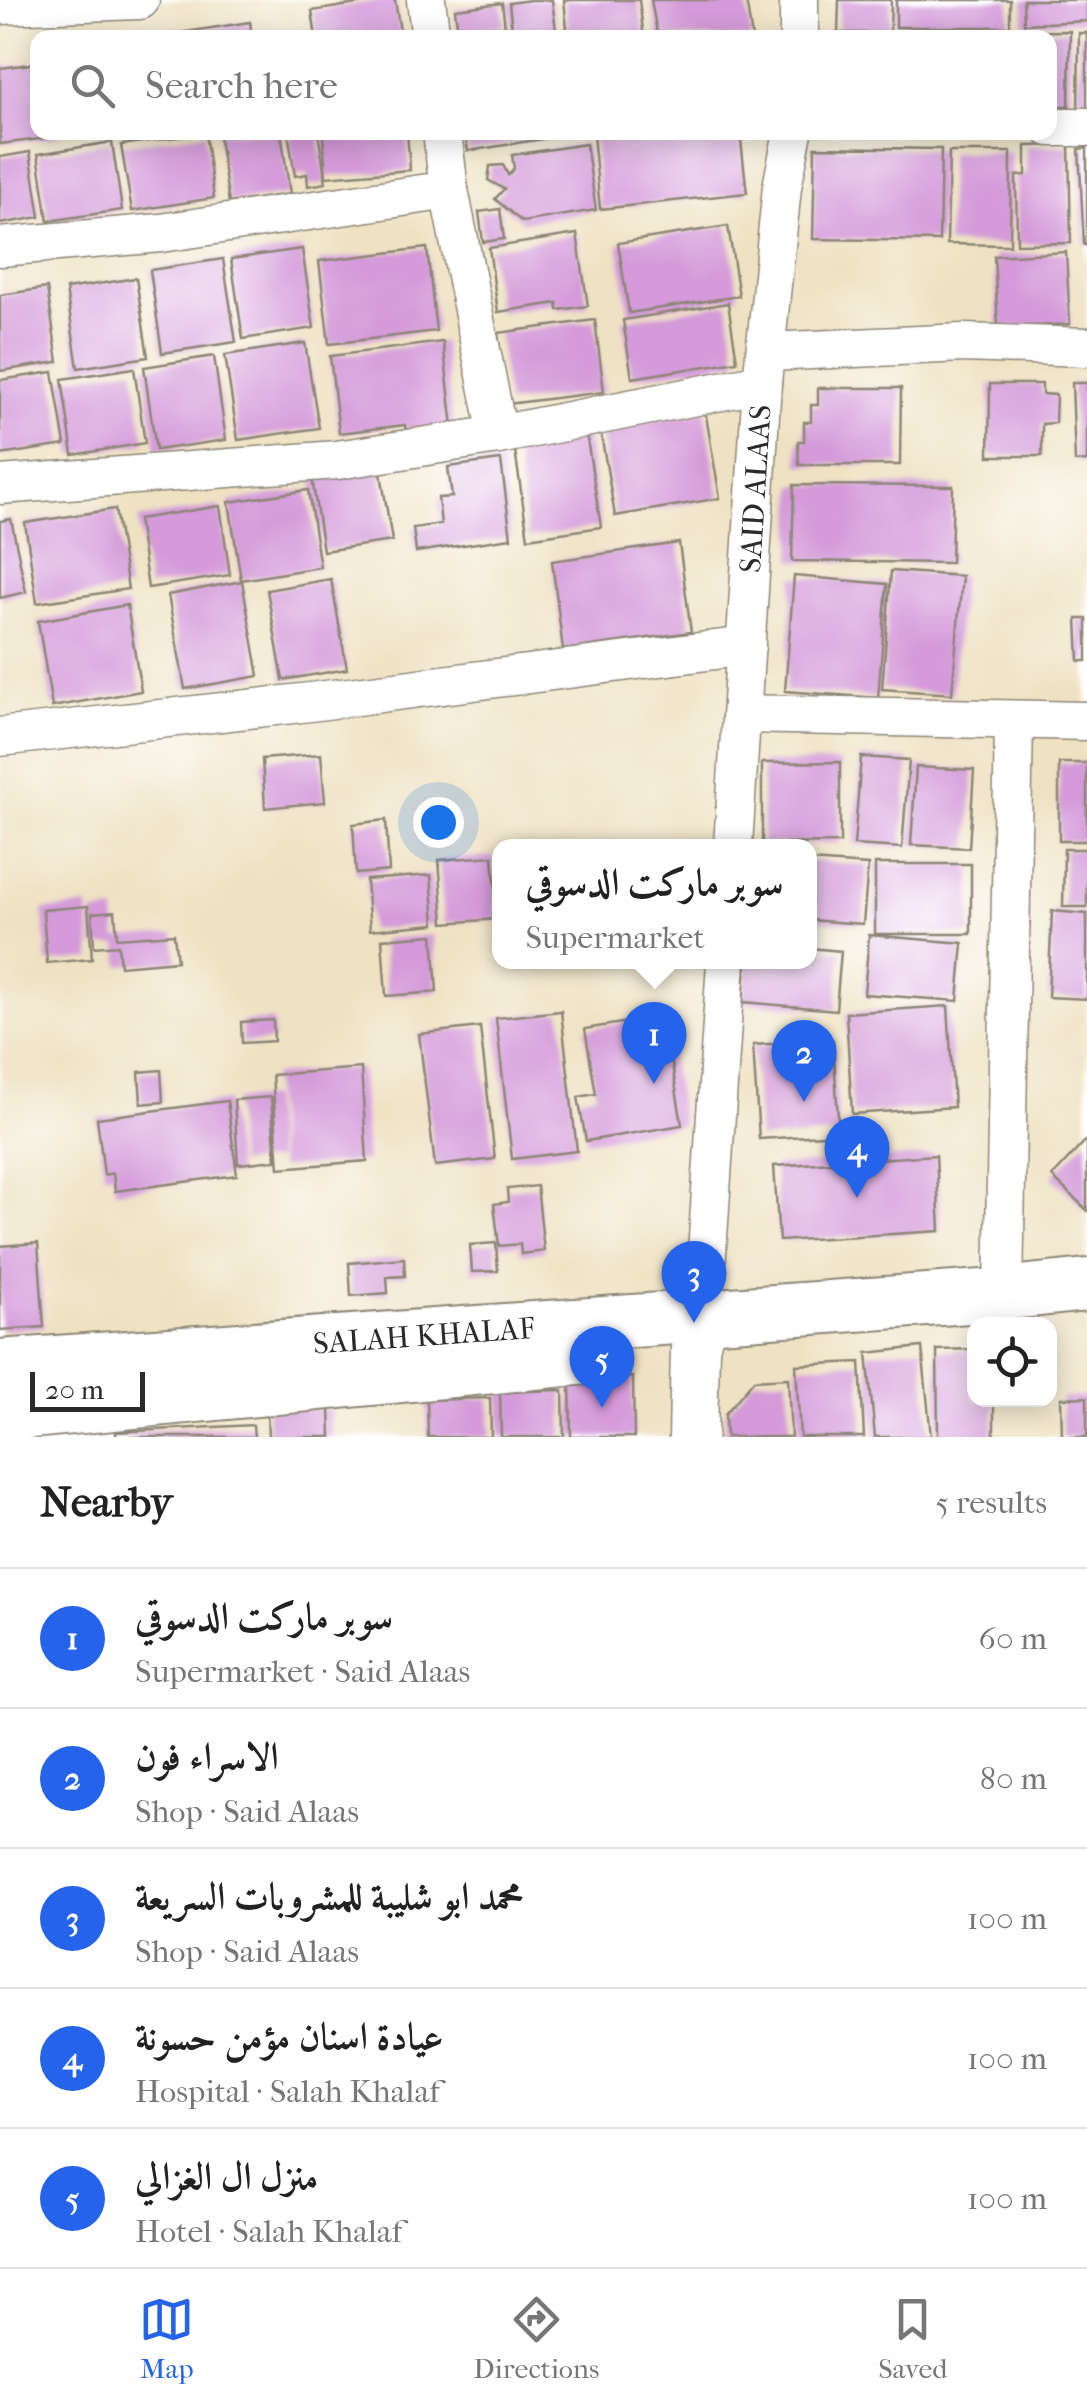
<!DOCTYPE html>
<html lang="en">
<head>
<meta charset="utf-8">
<style>
	:root { --surface:#fff; --page:#f6f6f6; --text:#222; --muted:#767676; --line:#e0e0e0; --accent:#2563eb }
	body { margin:0; font-family:"IM FELL French Canon",Amiri,serif; background:var(--page); color:var(--text) }
	.controls { position:absolute; right:30px; bottom:30px; display:grid; overflow:hidden; border-radius:20px; box-shadow:0 5px 25px #0003 }
	.controls button { width:90px; height:90px; display:grid; place-items:center; padding:0; border:0; border-bottom:2px solid var(--line); background:var(--surface); color:var(--text); font:50px sans-serif }
	.scale { position:absolute; left:30px; bottom:25px; width:115px; box-sizing:border-box; padding-left:10px; border:5px solid #2b2b2b; border-top:0; font-size:28px; line-height:35px; white-space:nowrap; color:#2b2b2b; -webkit-text-stroke:8px #fff; paint-order:stroke }
	.you { position:absolute; left:438px; top:822px; width:35px; height:35px; margin:-25px; border:8px solid #fff; border-radius:50%; background:#1a73e8; box-shadow:0 0 0 15px #1a73e833 }
	.badge { display:grid; place-items:center; width:65px; height:65px; border-radius:50%; background:var(--accent); color:#fff; font-size:32px; font-weight:700 }
	.pin { position:absolute; translate:-50% -82px; filter:drop-shadow(0 2px 5px #0008) }
	.pin::after { content:''; position:absolute; top:52px; width:35px; height:30px; background:inherit; clip-path:polygon(0 0,100% 0,50% 100%) }
	.popup { position:absolute; left:492px; top:839px; width:325px; height:130px; box-sizing:border-box; display:grid; place-content:center; border-radius:20px; background:var(--surface); filter:drop-shadow(0 2px 8px #0005); font-size:32px; white-space:nowrap; color:var(--muted) }
	.popup b { font-size:38px; color:var(--text) }
	.popup::after { content:''; position:absolute; left:50%; top:100%; margin-left:-20px; border:20px solid transparent; border-top-color:var(--surface) }
	.list { margin:0; padding:0; list-style:none }
	h2 { display:flex; justify-content:space-between; align-items:center; height:130px; margin:0; padding:0 40px; font-size:42px }
	h2 small { font-size:32px; font-weight:400; color:var(--muted) }
	.list li { display:grid; grid-template-columns:65px 1fr auto; gap:30px; align-items:center; box-sizing:border-box; height:140px; padding:0 40px; border-top:2px solid var(--line) }
	.list b { display:block; font-size:38px; white-space:nowrap }
	.list p { margin:0; font-size:32px; white-space:nowrap; color:var(--muted) }
	.list em { font-size:32px; font-style:normal; color:var(--muted) }
	.icon { flex:none; width:55px; height:55px; fill:none; stroke:currentColor; stroke-width:2; stroke-linecap:round; stroke-linejoin:round }
	.map { position:relative; flex:none; width:1087px; height:1437px; overflow:hidden }
	.search { position:absolute; background:var(--surface); box-shadow:0 5px 25px #0003; left:30px; right:30px; top:30px; height:110px; display:flex; align-items:center; gap:25px; box-sizing:border-box; padding:0 35px; border-radius:20px; color:var(--muted); font-size:38px }
	.sheet { height:830px; background:var(--surface) }
	nav { display:flex; justify-content:space-around; align-items:center; box-sizing:border-box; height:140px; border-top:2px solid var(--line); background:var(--surface); font-size:28px; color:var(--muted) }
	nav a { display:grid; justify-items:center; gap:5px }
	nav .on { color:var(--accent) }
	.map>svg:first-child { display:block }
	.building { fill:#d49ad9 }
	.lines { fill:none; stroke-linecap:round; stroke-linejoin:round }
	.minor-casing { stroke:#8d8677; stroke-width:41 }
	.tertiary-casing { stroke:#8d8677; stroke-width:51 }
	.secondary-casing { stroke:#8d8677; stroke-width:56 }
	.minor { stroke:#fff; stroke-width:38 }
	.tertiary { stroke:#fff; stroke-width:48 }
	.secondary { stroke:#fff; stroke-width:52 }
	.labels { text-anchor:middle; dominant-baseline:central; stroke-width:8; stroke-linejoin:round; paint-order:stroke }
	.street-label { font-size:30px; fill:#2b2b2b; stroke:#fff }
</style>
</head>
<body>
<div class="map">
<svg width="1087" height="1437" viewBox="0 0 1087 1437">
	<rect width="100%" height="100%" fill="#fff"/>
	<filter id="ink" filterUnits="userSpaceOnUse"><feTurbulence type="fractalNoise" baseFrequency=".01" numOctaves="2"/><feDisplacementMap in="SourceGraphic" scale="20" xChannelSelector="R" yChannelSelector="G"/><feConvolveMatrix kernelMatrix="1 2 1 2 8 2 1 2 1" color-interpolation-filters="sRGB"/></filter>
	<filter id="wash" filterUnits="userSpaceOnUse"><feTurbulence type="fractalNoise" baseFrequency=".0048" numOctaves="4" result="noise"/><feDisplacementMap in="SourceGraphic" scale="40" xChannelSelector="R" yChannelSelector="G"/><feGaussianBlur stdDeviation="2.25" result="paint"/><feColorMatrix in="noise" values="0 0 0 0 0 0 0 0 0 0 0 0 0 0 0 0 0 1.4 0 .05"/><feComposite in="paint" operator="in"/></filter>
	<g filter="url(#wash)">
		<rect width="100%" height="100%" fill="#efe2c3"/>
		<g id="blocks">
			<path class="building" d="M 382,0 L 395,0 L 401,38 L 316,38 L 312,11 Z
				M 530,0 L 552,0 L 557,38 L 474,38 L 512,30 L 509,3 Z
				M 564,0 L 639,0 L 644,38 L 568,38 Z
				M 651,0 L 746,0 L 752,38 L 658,38 Z
				M 839,0 L 891,0 L 890,33 L 838,33 Z
				M 896,0 L 1010,0 L 1010,27 L 896,27 Z
				M 1023,0 L 1087,0 L 1087,21 L 1024,24 Z
				M 502,3 L 505,26 L 458,32 L 455,9 Z
				M 250,22 L 252,38 L 166,38 L 166,35 Z
				M 1070,31 L 1069,106 L 1050,106 L 1050,38 L 951,38 L 951,32 Z
				M 1079,33 L 1087,33 L 1087,115 L 1078,115 Z
				M 38,63 L 38,132 L 56,132 L 57,137 L 0,144 L 0,68 Z
				M 218,132 L 281,132 L 290,194 L 229,203 Z
				M 288,132 L 318,132 L 326,183 L 308,186 L 307,174 L 295,176 Z
				M 323,132 L 407,132 L 410,170 L 326,177 Z
				M 465,132 L 567,132 L 567,135 L 468,151 Z
				M 605,132 L 740,132 L 747,193 L 600,209 L 593,134 Z
				M 205,133 L 214,198 L 132,211 L 121,145 Z
				M 112,142 L 122,210 L 48,221 L 38,154 Z
				M 586,144 L 596,210 L 522,222 L 495,199 L 504,189 L 488,180 L 490,166 L 503,165 L 508,175 L 514,168 L 512,155 Z
				M 1069,145 L 1071,243 L 1017,244 L 1016,176 L 1026,175 L 1026,146 Z
				M 815,147 L 941,149 L 939,241 L 813,239 Z
				M 1087,148 L 1087,245 L 1084,245 L 1079,149 Z
				M 30,152 L 40,217 L 0,224 L 0,157 Z
				M 949,152 L 1011,152 L 1010,245 L 947,244 Z
				M 500,209 L 504,239 L 483,242 L 479,212 Z
				M 728,226 L 739,296 L 629,313 L 618,243 Z
				M 577,234 L 588,306 L 558,310 L 557,303 L 498,312 L 489,248 Z
				M 427,248 L 436,331 L 329,344 L 319,261 Z
				M 302,249 L 314,328 L 243,339 L 231,259 Z
				M 1066,252 L 1070,324 L 998,328 L 994,256 Z
				M 223,259 L 236,342 L 162,353 L 150,270 Z
				M 136,278 L 148,357 L 78,368 L 66,289 Z
				M 47,288 L 58,362 L 0,371 L 0,295 Z
				M 728,303 L 737,361 L 632,378 L 623,320 Z
				M 595,320 L 604,392 L 507,404 L 498,333 Z
				M 443,342 L 453,427 L 406,432 L 405,425 L 339,433 L 330,356 Z
				M 305,343 L 319,428 L 238,440 L 225,355 Z
				M 214,356 L 226,440 L 156,450 L 144,367 Z
				M 134,368 L 145,443 L 73,455 L 62,379 Z
				M 53,372 L 65,445 L 0,455 L 0,380 Z
				M 1072,383 L 1087,383 L 1087,461 L 1075,462 Z
				M 990,384 L 1042,384 L 1042,394 L 1056,395 L 1055,423 L 1042,424 L 1042,456 L 989,456 Z
				M 818,388 L 901,388 L 900,465 L 799,465 L 798,441 L 804,441 L 804,422 L 811,422 L 811,405 L 818,405 Z
				M 705,410 L 720,498 L 615,516 L 600,428 Z
				M 585,426 L 601,527 L 528,538 L 513,437 Z
				M 501,460 L 511,538 L 416,552 L 413,528 L 441,524 L 438,498 L 452,497 L 448,467 Z
				M 380,467 L 392,541 L 323,551 L 312,478 Z
				M 794,485 L 953,486 L 951,563 L 792,561 Z
				M 308,490 L 320,567 L 241,580 L 229,502 Z
				M 220,506 L 230,575 L 148,588 L 138,519 Z
				M 115,509 L 128,589 L 37,603 L 25,523 Z
				M 11,519 L 26,592 L 0,598 L 0,521 Z
				M 679,543 L 691,632 L 563,650 L 552,561 Z
				M 891,571 L 962,576 L 952,694 L 882,689 Z
				M 794,576 L 887,584 L 878,698 L 785,691 Z
				M 331,579 L 347,669 L 283,680 L 267,590 Z
				M 242,581 L 259,676 L 185,689 L 168,595 Z
				M 127,605 L 141,691 L 52,707 L 38,621 Z
				M 1077,619 L 1087,619 L 1087,661 L 1079,661 Z
				M 321,754 L 325,802 L 265,808 L 262,759 Z
				M 861,757 L 909,760 L 902,848 L 854,845 Z
				M 840,762 L 840,843 L 762,844 L 762,763 Z
				M 1059,763 L 1087,763 L 1087,841 L 1059,841 Z
				M 916,767 L 974,770 L 969,848 L 911,845 Z
				M 386,820 L 389,871 L 356,874 L 353,824 Z
				M 1064,849 L 1087,849 L 1087,907 L 1063,907 Z
				M 493,856 L 498,919 L 444,923 L 439,860 Z
				M 809,861 L 868,865 L 863,924 L 809,920 Z
				M 875,864 L 971,864 L 971,934 L 875,934 Z
				M 431,875 L 435,924 L 370,930 L 366,880 Z
				M 88,906 L 92,959 L 47,963 L 43,910 Z
				M 115,911 L 117,938 L 174,934 L 177,961 L 120,966 L 118,945 L 94,947 L 92,913 Z
				M 1052,911 L 1087,914 L 1087,999 L 1048,997 Z
				M 433,935 L 437,992 L 386,996 L 382,939 Z
				M 869,935 L 963,943 L 958,1001 L 864,994 Z
				M 809,948 L 841,951 L 836,1010 L 743,1002 L 746,962 L 809,962 Z
				M 948,1006 L 954,1107 L 852,1114 L 846,1013 Z
				M 561,1011 L 577,1151 L 512,1159 L 496,1018 Z
				M 664,1016 L 682,1125 L 586,1141 L 578,1097 L 596,1094 L 585,1029 Z
				M 273,1020 L 274,1041 L 242,1043 L 241,1022 Z
				M 480,1027 L 495,1159 L 435,1166 L 419,1034 Z
				M 833,1040 L 839,1134 L 759,1139 L 753,1045 Z
				M 361,1068 L 367,1161 L 279,1168 L 272,1075 Z
				M 161,1070 L 163,1102 L 141,1104 L 139,1072 Z
				M 271,1097 L 276,1160 L 238,1164 L 234,1100 Z
				M 227,1101 L 237,1175 L 115,1191 L 113,1173 L 104,1175 L 97,1118 Z
				M 1087,1139 L 1087,1210 L 1052,1177 Z
				M 936,1155 L 940,1231 L 779,1241 L 774,1166 Z
				M 537,1186 L 544,1251 L 521,1254 L 520,1244 L 499,1246 L 494,1204 L 508,1202 L 507,1189 Z
				M 38,1243 L 44,1327 L 0,1330 L 0,1246 Z
				M 496,1243 L 498,1271 L 472,1272 L 470,1245 Z
				M 404,1258 L 405,1276 L 387,1277 L 388,1293 L 351,1296 L 349,1263 Z
				M 922,1347 L 931,1437 L 875,1437 L 867,1353 Z
				M 974,1349 L 974,1400 L 994,1400 L 994,1437 L 938,1437 L 937,1350 Z
				M 860,1362 L 864,1437 L 800,1437 L 796,1365 Z
				M 633,1377 L 634,1437 L 571,1437 L 570,1379 Z
				M 788,1378 L 791,1437 L 726,1437 L 725,1414 L 754,1380 Z
				M 563,1390 L 564,1437 L 501,1437 L 500,1392 Z
				M 1087,1397 L 1087,1437 L 1062,1437 L 1061,1398 Z
				M 490,1398 L 491,1437 L 428,1437 L 427,1400 Z
				M 330,1409 L 331,1437 L 268,1437 L 267,1410 Z
				M 253,1425 L 254,1437 L 116,1437 L 116,1432 Z"/>
		</g>
	</g>
	<g filter="url(#ink)">
		<use href="#blocks" fill-opacity="0" stroke="#8d8677" stroke-width="2.5"/>
		<g class="lines">
			<defs>
				<g id="minor">
					<path d="M 426,0 L 431,38"/>
					<path d="M 0,5 L 140,0"/>
					<path d="M 799,38 L 799,0"/>
					<path d="M 1050,127 L 1087,127"/>
					<path d="M 0,247 L 161,233 L 449,190"/>
					<path d="M 768,352 L 963,343 L 1087,347"/>
					<path d="M 498,435 L 762,383"/>
					<path d="M 0,485 L 337,460 L 498,435 L 449,190 L 442,132"/>
					<path d="M 742,714 L 1087,721"/>
					<path d="M 0,737 L 310,702 L 746,646"/>
					<path id="s1" d="M 733,846 L 762,383 L 782,187 L 793,132"/>
					<path d="M 1004,1294 L 1014,720"/>
					<path d="M 703,1314 L 726,962"/>
				</g>
				<path id="tertiary" d="M 693,1437 L 695,1348 L 703,1314"/>
				<g id="secondary">
					<path id="s2" d="M 0,1366 L 983,1296 L 1087,1285"/>
					<path d="M 0,1415 L 586,1358"/>
				</g>
			</defs>
			<use href="#minor" class="minor-casing"/>
			<use href="#tertiary" class="tertiary-casing"/>
			<use href="#secondary" class="secondary-casing"/>
			<use href="#minor" class="minor"/>
			<use href="#tertiary" class="tertiary"/>
			<use href="#secondary" class="secondary"/>
		</g>
	</g>
	<g class="labels">
		<g class="street-label">
			<text stroke="none"><textPath href="#s1" startOffset="358">SAID ALAAS</textPath></text>
			<text stroke="none"><textPath href="#s2" startOffset="425">SALAH KHALAF</textPath></text>
		</g>
	</g>
</svg>
<div class="controls">
<button><svg class="icon" aria-label="locate" viewBox="0 0 24 24"><circle cx="12" cy="12" r="6"/><path d="M12 2v4M12 18v4M2 12h4M18 12h4"/></svg></button>
</div>
<div class="scale">20 m</div>
<div class="you"></div>
<div class="pin badge" style="left:654px;top:1084px">1</div>
<div class="popup"><b>سوبر ماركت الدسوقي</b>Supermarket</div>
<div class="pin badge" style="left:804px;top:1102px">2</div>
<div class="pin badge" style="left:694px;top:1323px">3</div>
<div class="pin badge" style="left:857px;top:1198px">4</div>
<div class="pin badge" style="left:602px;top:1408px">5</div>
<div class="search"><svg class="icon" aria-label="search" viewBox="0 0 24 24"><circle cx="10" cy="10" r="6"/><path d="M15 15l6 6"/></svg>Search here</div>
</div>
<section class="sheet">
<h2>Nearby<small>5 results</small></h2>
<ul class="list">
<li><span class="badge">1</span><div><b>سوبر ماركت الدسوقي</b><p>Supermarket · Said Alaas</p></div><em>60 m</em></li>
<li><span class="badge">2</span><div><b>الاسراء فون</b><p>Shop · Said Alaas</p></div><em>80 m</em></li>
<li><span class="badge">3</span><div><b>محمد ابو شليبة للمشروبات السريعة</b><p>Shop · Said Alaas</p></div><em>100 m</em></li>
<li><span class="badge">4</span><div><b>عيادة اسنان مؤمن حسونة</b><p>Hospital · Salah Khalaf</p></div><em>100 m</em></li>
<li><span class="badge">5</span><div><b>منزل ال الغزالي</b><p>Hotel · Salah Khalaf</p></div><em>100 m</em></li>
</ul>
</section>
<nav>
<a class="on"><svg class="icon" aria-label="map" viewBox="0 0 24 24"><path d="M3 6l6-2 6 2 6-2v14l-6 2-6-2-6 2zM9 4v14M15 6v14"/></svg>Map</a>
<a><svg class="icon" aria-label="directions" viewBox="0 0 24 24"><path d="M12 3l9 9-9 9-9-9zM9 14v-3h6M13 9l2 2-2 2"/></svg>Directions</a>
<a><svg class="icon" aria-label="saved" viewBox="0 0 24 24"><path d="M7 4h10v16l-5-4-5 4z"/></svg>Saved</a>
</nav>
</body>
</html>
